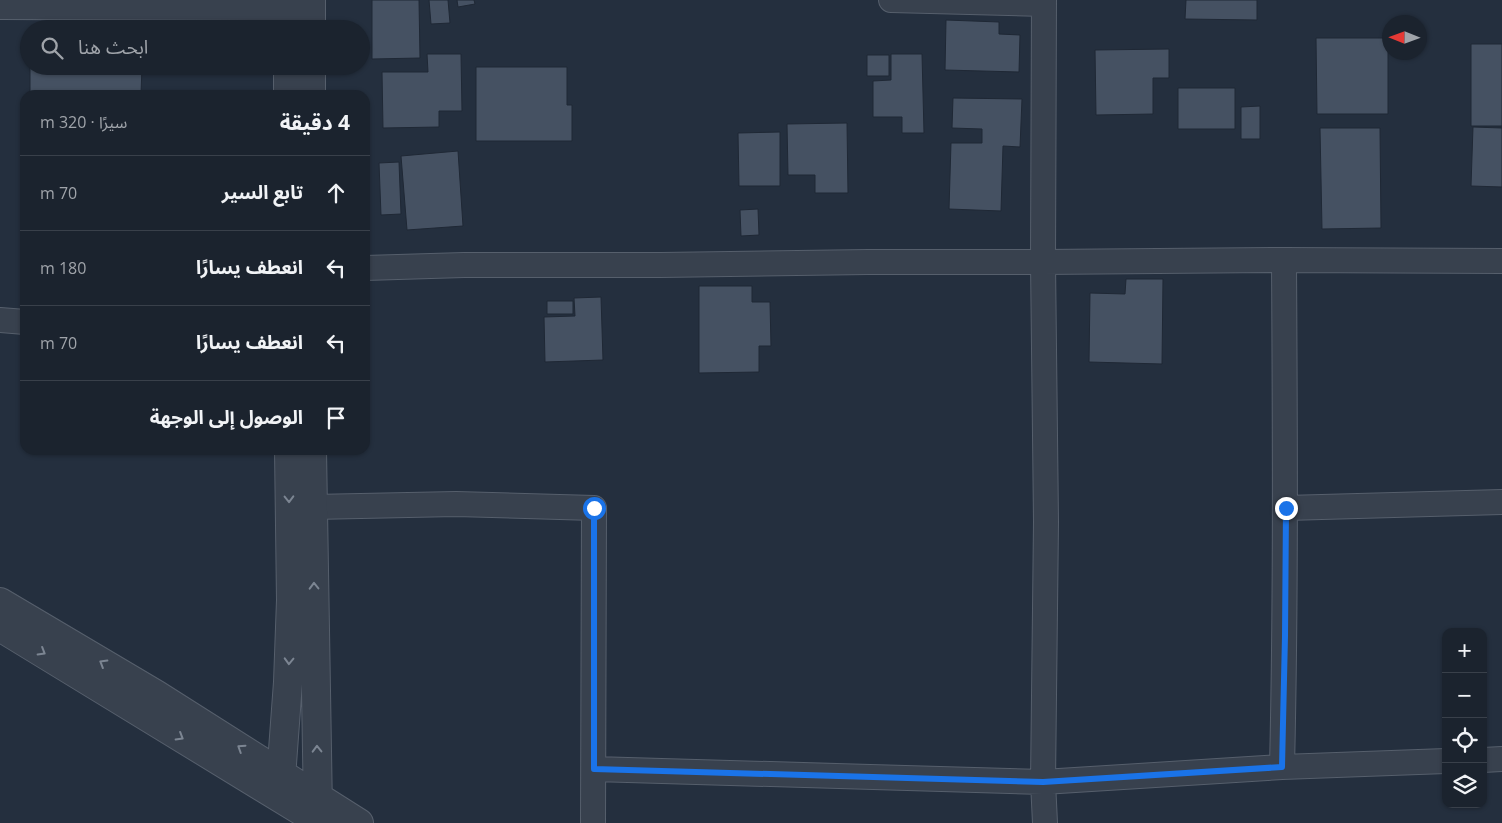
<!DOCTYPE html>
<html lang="ar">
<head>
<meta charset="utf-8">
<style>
	:root { --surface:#1b232e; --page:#282f3a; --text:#f1f3f6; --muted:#a0a4aa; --line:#39404a }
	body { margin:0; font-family:"Open Sans","Noto Sans Arabic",sans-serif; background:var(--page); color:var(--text); direction:rtl }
	.controls { position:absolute; right:15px; bottom:15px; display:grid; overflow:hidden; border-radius:10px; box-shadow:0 1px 4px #0004 }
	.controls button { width:45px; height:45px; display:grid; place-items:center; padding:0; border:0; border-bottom:1px solid var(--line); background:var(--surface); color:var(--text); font:25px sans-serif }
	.compass { position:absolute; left:1382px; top:15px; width:45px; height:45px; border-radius:50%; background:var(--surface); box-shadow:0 1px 4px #0004; rotate:271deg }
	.stop { position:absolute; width:15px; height:15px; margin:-11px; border:4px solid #1a73e8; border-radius:50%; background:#fff }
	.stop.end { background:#1a73e8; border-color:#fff; box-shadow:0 1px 5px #0008 }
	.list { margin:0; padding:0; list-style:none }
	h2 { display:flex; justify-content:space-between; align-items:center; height:65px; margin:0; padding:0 20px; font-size:21px }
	h2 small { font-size:16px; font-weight:400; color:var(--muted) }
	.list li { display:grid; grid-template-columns:32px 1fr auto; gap:15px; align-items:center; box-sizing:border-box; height:75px; padding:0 20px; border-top:1px solid var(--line) }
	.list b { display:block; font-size:19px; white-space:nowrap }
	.list em { font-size:16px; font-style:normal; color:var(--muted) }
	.icon { flex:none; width:28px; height:28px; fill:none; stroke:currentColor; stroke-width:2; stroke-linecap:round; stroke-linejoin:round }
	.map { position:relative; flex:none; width:1502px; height:823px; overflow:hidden; direction:ltr }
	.search { position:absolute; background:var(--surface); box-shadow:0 1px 4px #0004; left:20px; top:20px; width:350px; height:55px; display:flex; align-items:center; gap:12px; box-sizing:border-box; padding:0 18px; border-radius:28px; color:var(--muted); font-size:19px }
	.panel { position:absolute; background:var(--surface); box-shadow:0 1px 4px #0004; left:20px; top:90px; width:350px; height:365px; border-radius:15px; direction:rtl }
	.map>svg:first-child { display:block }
	.building { fill:#455162; stroke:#1f2835 }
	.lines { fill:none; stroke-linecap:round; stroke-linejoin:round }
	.minor-casing { stroke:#565f6c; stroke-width:26 }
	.tertiary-casing { stroke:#565f6c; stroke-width:30 }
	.minor { stroke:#38414e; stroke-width:24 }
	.tertiary { stroke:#38414e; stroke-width:28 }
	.oneway { stroke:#7c8592 }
	.route { stroke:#1a73e8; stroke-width:6 }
</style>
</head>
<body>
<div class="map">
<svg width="1502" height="823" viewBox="0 0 1502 823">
	<rect width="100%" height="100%" fill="#242f3e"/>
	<path class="building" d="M 372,0 L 419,0 L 420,58 L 372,59 Z
		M 429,0 L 448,0 L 450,23 L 431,24 Z
		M 457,0 L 474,0 L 475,4 L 458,7 Z
		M 1186,0 L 1257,0 L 1257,20 L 1185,19 Z
		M 946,20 L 999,22 L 999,34 L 1020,35 L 1019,72 L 945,70 Z
		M 1316,38 L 1388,38 L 1388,114 L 1317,114 Z
		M 1471,44 L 1502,44 L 1502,126 L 1471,126 Z
		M 1169,49 L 1169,78 L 1153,78 L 1153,114 L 1096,115 L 1095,50 Z
		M 427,54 L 461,54 L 462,111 L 439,111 L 439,127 L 383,128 L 382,72 L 428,72 Z
		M 891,54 L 922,54 L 924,133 L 902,133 L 902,117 L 873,117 L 873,81 L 891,80 Z
		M 867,55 L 889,55 L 889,76 L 867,76 Z
		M 30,66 L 142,66 L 141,95 L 30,95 Z
		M 476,67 L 567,67 L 567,105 L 572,105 L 572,141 L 476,141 Z
		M 1178,88 L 1235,88 L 1235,129 L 1178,129 Z
		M 953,98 L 1022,99 L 1020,147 L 1003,146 L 1001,211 L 949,209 L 951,143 L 982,143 L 982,129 L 952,128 Z
		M 1260,106 L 1260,139 L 1241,139 L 1241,107 Z
		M 847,123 L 848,193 L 815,193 L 815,175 L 788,175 L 787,124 Z
		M 1473,127 L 1502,128 L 1502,187 L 1471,186 Z
		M 1320,128 L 1380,128 L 1381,228 L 1322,229 Z
		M 780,132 L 780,186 L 739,186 L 738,133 Z
		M 458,151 L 463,226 L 407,230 L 401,156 Z
		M 399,162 L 401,214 L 381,215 L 379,163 Z
		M 758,209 L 759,235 L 741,236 L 740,210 Z
		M 1126,279 L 1163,279 L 1162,364 L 1089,362 L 1090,293 L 1125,294 Z
		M 699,286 L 752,286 L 752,302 L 770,302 L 771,346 L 759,346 L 759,372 L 699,373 Z
		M 601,297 L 603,360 L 545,362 L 544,317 L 575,316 L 574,298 Z
		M 547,301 L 573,301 L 573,314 L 547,314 Z"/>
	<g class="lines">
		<defs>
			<path id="minor" d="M 891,0 L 1044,4
				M 1044,0 L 1043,262 L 1046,522 L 1043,782 L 1045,823
				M 0,7 L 289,8
				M 365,268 L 464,265 L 661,265 L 868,262 L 1043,262 L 1284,260 L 1502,261
				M 0,320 L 25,322
				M 313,507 L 456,504 L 594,508 L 593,823
				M 1286,508 L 1502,502
				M 1483,760 L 1502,759
				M 1282,767 C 1286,598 1285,429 1284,260
				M 594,769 L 1043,782 L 1282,767 L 1446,761"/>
			<path id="tertiary" d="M 311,0 L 311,29
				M 289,29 L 289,0
				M 311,66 L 311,95
				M 288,95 L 288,66
				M 312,450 L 318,811
				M 0,602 L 157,695 L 359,823
				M 0,627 L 321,823
				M 280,791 L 288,682 L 291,600 L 289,450"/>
		</defs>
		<use href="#minor" class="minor-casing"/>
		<use href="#tertiary" class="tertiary-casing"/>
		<use href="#minor" class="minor"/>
		<use href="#tertiary" class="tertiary"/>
	</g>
	<defs><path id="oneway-chevron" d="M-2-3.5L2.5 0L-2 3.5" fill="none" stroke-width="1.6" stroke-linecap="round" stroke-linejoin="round" transform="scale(1.25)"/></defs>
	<g class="oneway">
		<use href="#oneway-chevron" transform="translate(289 499) rotate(89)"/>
		<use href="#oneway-chevron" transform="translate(314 586) rotate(-91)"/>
		<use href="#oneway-chevron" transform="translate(42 652) rotate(31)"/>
		<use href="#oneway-chevron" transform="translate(289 661) rotate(92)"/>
		<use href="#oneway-chevron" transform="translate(103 663) rotate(-149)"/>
		<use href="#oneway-chevron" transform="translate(180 737) rotate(31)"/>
		<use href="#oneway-chevron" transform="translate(241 748) rotate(-147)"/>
		<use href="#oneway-chevron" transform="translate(317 749) rotate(-91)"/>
	</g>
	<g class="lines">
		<path class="route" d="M 594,508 L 594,769 L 1043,782 L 1282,767 L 1285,636 L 1286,508"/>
	</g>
</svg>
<div class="controls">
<button>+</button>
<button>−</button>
<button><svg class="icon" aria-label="locate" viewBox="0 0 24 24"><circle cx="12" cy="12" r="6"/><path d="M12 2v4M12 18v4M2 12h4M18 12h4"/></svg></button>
<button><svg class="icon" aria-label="layers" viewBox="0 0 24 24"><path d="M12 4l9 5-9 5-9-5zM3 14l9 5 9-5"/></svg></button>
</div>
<svg class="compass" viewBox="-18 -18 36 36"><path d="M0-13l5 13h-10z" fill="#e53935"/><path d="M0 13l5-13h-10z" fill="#a0a4aa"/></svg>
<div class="stop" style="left:594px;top:508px"></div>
<div class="stop end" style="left:1286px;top:508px"></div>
<div class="search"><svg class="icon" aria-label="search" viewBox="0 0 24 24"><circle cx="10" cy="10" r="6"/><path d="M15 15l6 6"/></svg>ابحث هنا</div>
<section class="panel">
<h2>4 دقيقة<small>سيرًا · 320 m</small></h2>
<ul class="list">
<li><svg class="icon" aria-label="ahead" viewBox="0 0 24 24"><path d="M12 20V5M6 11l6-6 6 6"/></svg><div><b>تابع السير</b></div><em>70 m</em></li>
<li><svg class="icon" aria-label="left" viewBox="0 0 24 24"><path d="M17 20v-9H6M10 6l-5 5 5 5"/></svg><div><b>انعطف يسارًا</b></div><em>180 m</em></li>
<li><svg class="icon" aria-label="left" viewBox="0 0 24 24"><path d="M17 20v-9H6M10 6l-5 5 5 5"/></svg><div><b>انعطف يسارًا</b></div><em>70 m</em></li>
<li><svg class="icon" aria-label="arrive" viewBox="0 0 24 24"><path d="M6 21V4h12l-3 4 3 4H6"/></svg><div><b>الوصول إلى الوجهة</b></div></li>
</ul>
</section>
</div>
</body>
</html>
